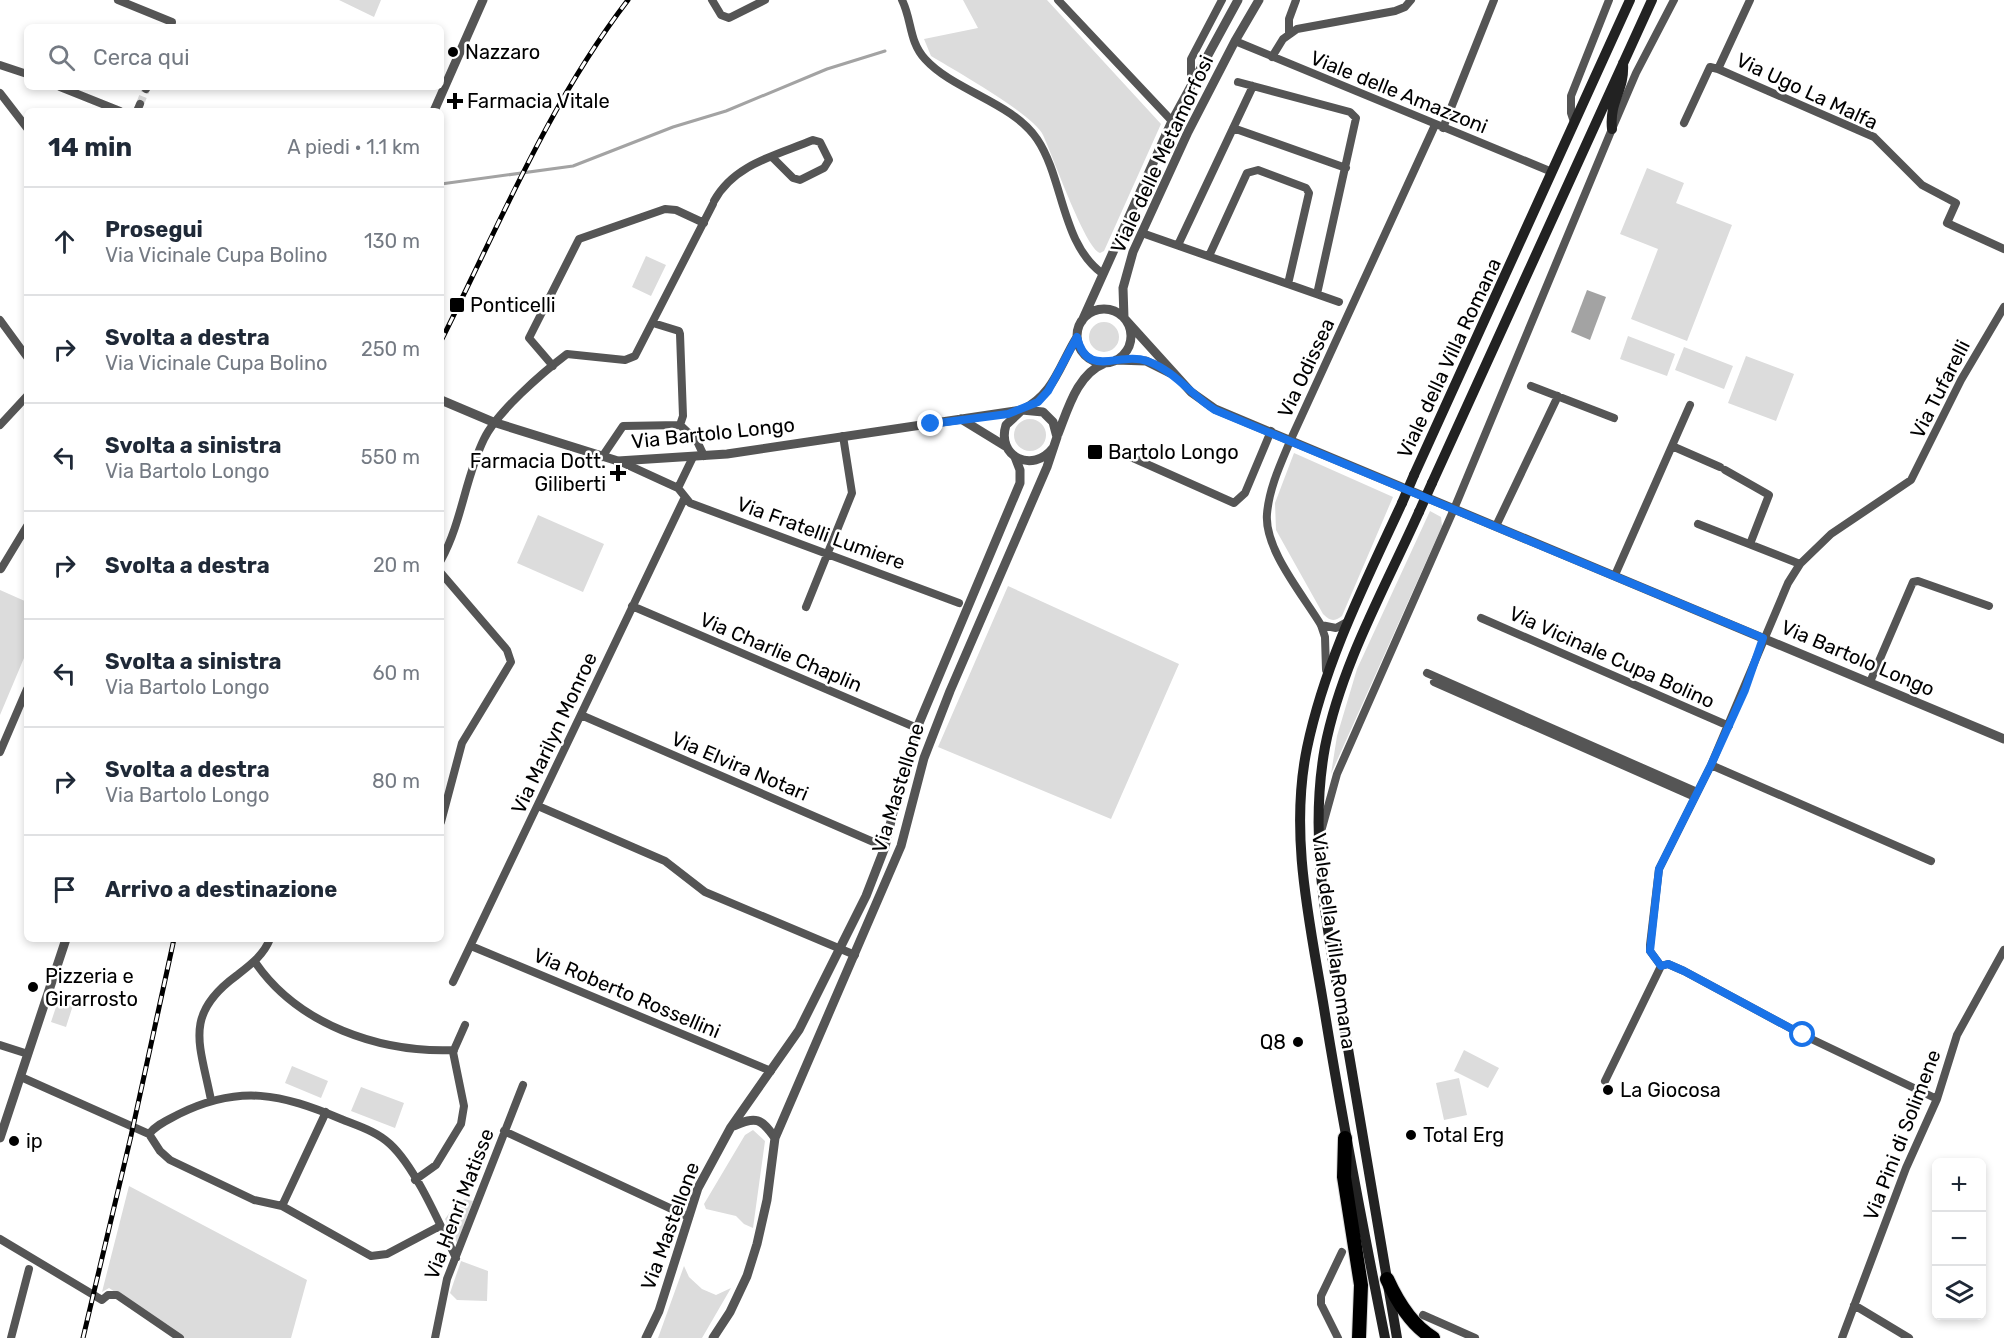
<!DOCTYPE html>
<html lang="it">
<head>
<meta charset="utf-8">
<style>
	:root { --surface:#fff; --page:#f2f2f3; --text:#1f2937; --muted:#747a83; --line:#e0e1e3 }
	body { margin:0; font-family:Rubik,sans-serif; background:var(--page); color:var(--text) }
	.controls { position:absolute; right:18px; bottom:18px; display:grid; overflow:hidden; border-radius:9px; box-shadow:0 3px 9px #0003 }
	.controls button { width:54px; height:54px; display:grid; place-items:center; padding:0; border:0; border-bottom:2px solid var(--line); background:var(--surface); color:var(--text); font:30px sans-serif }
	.stop { position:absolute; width:18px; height:18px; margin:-14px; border:4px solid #1a73e8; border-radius:50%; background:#fff }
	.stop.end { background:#1a73e8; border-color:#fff; box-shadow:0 2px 6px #0008 }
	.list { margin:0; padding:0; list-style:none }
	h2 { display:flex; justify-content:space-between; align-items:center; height:78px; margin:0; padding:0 24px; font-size:26px }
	h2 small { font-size:20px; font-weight:400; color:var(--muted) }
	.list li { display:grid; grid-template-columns:39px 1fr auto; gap:18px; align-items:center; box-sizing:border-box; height:108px; padding:0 24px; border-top:2px solid var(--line) }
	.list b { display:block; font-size:22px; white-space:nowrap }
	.list p { margin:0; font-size:20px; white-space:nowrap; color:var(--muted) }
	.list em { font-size:20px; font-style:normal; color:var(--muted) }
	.icon { flex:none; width:33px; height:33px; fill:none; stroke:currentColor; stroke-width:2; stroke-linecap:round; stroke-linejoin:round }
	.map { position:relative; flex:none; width:2004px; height:1338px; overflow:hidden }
	.search { position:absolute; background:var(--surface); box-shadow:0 3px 9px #0003; left:24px; top:24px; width:420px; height:66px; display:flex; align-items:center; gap:15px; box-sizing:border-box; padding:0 21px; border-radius:9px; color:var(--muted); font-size:22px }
	.panel { position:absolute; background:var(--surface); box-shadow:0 3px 9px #0003; left:24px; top:108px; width:420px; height:834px; border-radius:9px }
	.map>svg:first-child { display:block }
	.green { fill:#dcdcdc }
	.water { fill:#a3a3a3 }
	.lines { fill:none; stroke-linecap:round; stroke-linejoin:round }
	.stream { stroke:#a3a3a3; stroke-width:3 }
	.minor-tunnel { stroke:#d9d9d9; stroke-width:8; stroke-dasharray:8 4; stroke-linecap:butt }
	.motorway-casing { stroke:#dbdbdb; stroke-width:16 }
	.minor { stroke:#555; stroke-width:8 }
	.tertiary { stroke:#555; stroke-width:9 }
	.secondary { stroke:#222; stroke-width:10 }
	.motorway { stroke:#000; stroke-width:14 }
	.rail-casing { stroke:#000; stroke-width:5 }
	.rail { stroke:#fff; stroke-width:3; stroke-dasharray:9; stroke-linecap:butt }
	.secondary-bridge { stroke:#222; stroke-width:10 }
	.route { stroke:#1a73e8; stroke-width:8 }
	.poi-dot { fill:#000; stroke:#fff; stroke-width:2 }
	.labels { text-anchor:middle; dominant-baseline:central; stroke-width:5; stroke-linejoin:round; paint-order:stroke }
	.poi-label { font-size:20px; fill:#000; stroke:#fff; text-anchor:start }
	.street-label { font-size:20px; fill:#000; stroke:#fff }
</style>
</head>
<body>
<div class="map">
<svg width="2004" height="1338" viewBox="0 0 2004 1338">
	<rect width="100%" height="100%" fill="#fff"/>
	<path class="green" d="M 339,0 L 381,0 L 374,17 Z
		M 963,0 L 1047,0 L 1161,124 L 1104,251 L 1100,253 C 1085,248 1052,154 1043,135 C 1033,114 954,70 931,56 L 924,39 L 978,28 Z
		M 1647,168 L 1684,183 L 1676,203 L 1732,225 L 1687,341 L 1631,319 L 1658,249 L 1620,234 Z
		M 646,256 L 666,265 L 651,296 L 632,287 Z
		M1089 337a15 15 0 1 1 30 0a15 15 0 1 1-30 0Z
		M 1628,336 L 1675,354 L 1667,376 L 1620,359 Z
		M 1684,347 L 1733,366 L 1724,389 L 1675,370 Z
		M 1746,356 L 1794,374 L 1776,421 L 1728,403 Z
		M1014 435a16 16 0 1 1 32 0a16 16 0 1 1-32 0Z
		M 1294,453 L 1393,497 L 1342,616 C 1334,622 1330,621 1323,614 L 1276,530 L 1275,503 Z
		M 1430,511 L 1441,517 L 1442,526 L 1331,774 L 1337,736 L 1357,669 Z
		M 538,515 L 604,544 L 583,592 L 517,563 Z
		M 1008,586 L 1179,664 L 1111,819 L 938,747 Z
		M 0,590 L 27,602 L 24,658 L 0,715 Z
		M 60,995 L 75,999 L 66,1027 L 51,1022 Z
		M 1464,1050 L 1499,1068 L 1488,1088 L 1454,1071 Z
		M 292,1066 L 328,1081 L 321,1098 L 285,1083 Z
		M 1459,1078 L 1467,1115 L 1444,1120 L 1436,1083 Z
		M 361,1087 L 404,1103 L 395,1128 L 351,1111 Z
		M 753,1130 L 765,1141 L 753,1228 L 744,1224 L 736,1216 L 706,1209 L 704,1204 L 745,1135 Z
		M 129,1186 L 307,1280 L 291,1338 L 185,1338 L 109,1288 L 102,1292 Z
		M 464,1199 L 473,1201 L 457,1243 L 445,1219 L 450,1212 L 454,1216 Z
		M 461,1261 L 488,1271 L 487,1301 L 457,1300 L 450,1293 Z
		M 684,1266 L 689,1277 L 702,1289 L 716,1295 L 731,1288 L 702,1338 L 658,1338 Z"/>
	<path class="water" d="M 1587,290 L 1606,297 L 1590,340 L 1571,332 Z"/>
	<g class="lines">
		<path class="stream" d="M 441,184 L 573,166 L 673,127 L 726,111 L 827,69 L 885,51"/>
		<path class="minor-tunnel" d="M 140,104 L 146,89"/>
		<defs>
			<path id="motorway" d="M 1345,1138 L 1344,1177 L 1361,1285 L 1359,1338
				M 1387,1279 C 1397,1301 1411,1325 1433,1338"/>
		</defs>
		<use href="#motorway" class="motorway-casing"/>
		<path class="minor" d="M 118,0 L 172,22 L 171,27
			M 712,0 L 721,15 L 729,18 L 765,0
			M 902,0 C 912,20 909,42 925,59 C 954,91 1012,102 1037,139 C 1064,179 1061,244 1103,274
			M 1058,0 L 1172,121
			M 1289,33 L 1289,19 L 1296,0
			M 1235,41 L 1552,172
			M 1272,57 L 1283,39 L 1297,29 L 1395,11 L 1405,7 L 1411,0
			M 0,65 L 27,74
			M 1718,69 L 1750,0
			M 1238,82 L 1350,112 L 1356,118 L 1317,294
			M 1191,86 L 1191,59 L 1222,0
			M 60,87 L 120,111
			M 146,89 L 147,87
			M 0,93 L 27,128
			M 137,111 L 140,104
			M 1574,122 L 1571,113 L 1571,96 L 1609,0
			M 1684,123 L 1710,67 L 1718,69 L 1874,137 L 1922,185 L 1956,203 L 1947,223 L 2004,249
			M 1233,128 L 1346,168
			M 1443,128 L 1494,0
			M 714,201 C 734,164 777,155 813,140 L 820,142 L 829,160 L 824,168 L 800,180 L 793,178 L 772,157
			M 1142,233 L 1339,302
			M 1178,245 L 1253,86
			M 1209,256 L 1247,173 L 1258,170 L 1306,188 L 1309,193 L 1288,284
			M 0,320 L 27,357
			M 653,323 L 679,331 L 680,334 L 683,416 L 680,425
			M 553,366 L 529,338 L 579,239 L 665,209 L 676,210 L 704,223
			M 1531,386 L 1614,418
			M 0,425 L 27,396
			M 1672,446 L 1720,467
			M 1124,454 L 1234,503 L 1245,493 L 1271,431
			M 602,457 L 623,426 L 680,425 L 697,441 L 704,456
			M 619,461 L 678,488 L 693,457
			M 1725,470 L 1769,495 L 1750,544
			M 678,488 L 690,503 L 959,603
			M 1698,524 L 1800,564
			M 1496,526 L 1558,396
			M 441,560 C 462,522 465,478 484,439 C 497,412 542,373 567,354 L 625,360 L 635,356 L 713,204
			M 1,569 L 27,526
			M 441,573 L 507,650 L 511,662 L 462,743 L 441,822
			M 1615,575 L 1690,405
			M 632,606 L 917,728
			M 806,607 L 852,493 L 843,436
			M 1481,618 L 1729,726
			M 1321,625 L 1336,628 L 1347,622
			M 1326,670 L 1325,637 L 1321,625 C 1303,595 1264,549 1267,514 C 1269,488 1281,463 1291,439 L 1435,125
			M 1427,673 L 1697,792
			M 1434,682 L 1695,797
			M 1870,682 L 1913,582 L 1918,581 L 1989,606
			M 581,715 L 885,847
			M 0,752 L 27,689
			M 1711,765 L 1931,861
			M 538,806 L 665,861 L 705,892 L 855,955
			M 1322,828 L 1337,774 L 1454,509 L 1612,129 L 1636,73 L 1674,0
			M 471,946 L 771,1071
			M 255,962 C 298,1025 380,1053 454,1050
			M 453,982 L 684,499
			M 0,1045 L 28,1054
			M 21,1077 L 149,1134 L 160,1151 L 170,1160 L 254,1200 L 282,1206 L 371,1256 L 387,1254 L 440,1226
			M 1605,1081 L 1661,966
			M 1937,1099 L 1803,1035 L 1684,971 L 1668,964 L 1661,966 L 1650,951 L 1650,945 L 1659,869 L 1711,765 L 1788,583 L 1800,564 L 1831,534 L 1911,480 L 1961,380 L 2004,307
			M 211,1100 C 200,1044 183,1015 236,976 C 250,965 263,956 270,939
			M 504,1131 L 689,1217
			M 149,1134 C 157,1124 168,1120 179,1114 C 240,1084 281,1094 341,1119 C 358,1126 376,1131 390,1144 C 416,1168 440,1225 456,1258
			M 415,1180 L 436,1165 L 461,1124 L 464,1106 L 453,1052 L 465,1025
			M 282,1206 L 326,1112
			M 0,1239 L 102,1300 L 108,1295 L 117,1295 L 180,1338
			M 1854,1305 L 1909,1338
			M 1423,1315 L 1475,1338
			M 11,1338 L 29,1269
			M 435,1338 L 447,1279 L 523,1085
			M 1338,1338 L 1321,1304 L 1321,1296 L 1342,1252
			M 1842,1338 L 1906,1168 L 1937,1099 L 1957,1035 L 2004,950"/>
		<path class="tertiary" d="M 434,111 L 483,0
			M1077 336a27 27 0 1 1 54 0a27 27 0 1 1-54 0Z
			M 1124,318 L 1191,392 L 1215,409 L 2004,739
			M 1124,318 L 1123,288 L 1133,252 L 1188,132 L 1235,41 L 1259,0
			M 1082,321 L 1172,121 L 1238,0
			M 1116,360 L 1146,361 L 1170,373
			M 441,400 L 493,422 L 618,461 L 727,454 L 1022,410 C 1054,394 1059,366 1077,337
			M 961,419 L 1005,446
			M 1058,434 C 1068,409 1077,374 1105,363
			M 734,1126 C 756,1116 761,1118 775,1138
			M 0,1138 L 66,939
			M 646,1338 L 659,1311 L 698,1188 L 731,1127 L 799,1030 L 866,896 L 885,847 L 901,778 L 917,728 L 1020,483 L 1020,470 L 1015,457
			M 713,1338 L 730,1312 L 747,1276 L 757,1244 L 767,1200 L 775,1138 L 901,846 L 924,758 L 950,691 L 1047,467 L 1057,437 L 1053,422 L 1043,412 L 1022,410 L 1006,425 C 996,457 1033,474 1053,448"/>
		<path class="secondary" d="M 1612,129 C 1609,100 1625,91 1623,63
			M 1414,475 L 1630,0
			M 1432,483 L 1652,0
			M 1385,1338 C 1363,1228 1342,1119 1324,1008 C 1310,923 1289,835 1307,748 C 1325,662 1365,583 1402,503
			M 1397,1338 C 1380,1234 1361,1130 1344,1025 C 1328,933 1308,840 1325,747 C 1341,665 1385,588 1419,512"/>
		<use href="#motorway" class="motorway"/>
		<defs>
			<path id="rail" d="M 441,341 C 499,225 549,103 628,0
				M 83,1338 L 131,1136 L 174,939"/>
		</defs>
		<use href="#rail" class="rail-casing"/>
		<use href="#rail" class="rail"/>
		<path class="secondary-bridge" d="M 1402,503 L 1414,475
			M 1419,512 L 1432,483"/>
	</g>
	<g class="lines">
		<path class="route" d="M 931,424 L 1008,414 L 1038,402 L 1048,391 L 1077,337 C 1087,380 1119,351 1147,361 C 1175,371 1191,395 1215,410 L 1763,638 L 1745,690 L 1711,765 L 1659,869 L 1650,951 L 1661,966 L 1668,964 L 1684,971 L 1803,1035"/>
	</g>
	<g class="poi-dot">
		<circle cx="453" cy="52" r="6"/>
		<path d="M452 92h6v6h6v6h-6v6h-6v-6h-6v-6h6z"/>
		<rect x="449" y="297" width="16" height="16" rx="3"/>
		<rect x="1087" y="444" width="16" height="16" rx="3"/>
		<path d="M615 464h6v6h6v6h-6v6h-6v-6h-6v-6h6z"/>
		<circle cx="33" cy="987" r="6"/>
		<circle cx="1298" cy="1042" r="6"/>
		<circle cx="1608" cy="1090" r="6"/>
		<circle cx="1411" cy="1135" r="6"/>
		<circle cx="14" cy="1141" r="6"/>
	</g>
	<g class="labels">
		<g class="poi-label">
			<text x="465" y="52">Nazzaro</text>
			<text x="467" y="101">Farmacia Vitale</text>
			<text x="470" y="305">Ponticelli</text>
			<text x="1108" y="452">Bartolo Longo</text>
			<text x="606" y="461" text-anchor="end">Farmacia Dott.<tspan x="606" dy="23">Giliberti</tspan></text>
			<text x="45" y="976">Pizzeria e<tspan x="45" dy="23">Girarrosto</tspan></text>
			<text x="1286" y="1042" text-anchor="end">Q8</text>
			<text x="1620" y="1090">La Giocosa</text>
			<text x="1423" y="1135">Total Erg</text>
			<text x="26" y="1141">ip</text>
		</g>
		<g class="street-label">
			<text transform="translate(1807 91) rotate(25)">Via Ugo La Malfa</text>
			<text transform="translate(1399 92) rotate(22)">Viale delle Amazzoni</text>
			<text transform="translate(1162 154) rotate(-65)">Viale delle Metamorfosi</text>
			<text transform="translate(1449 358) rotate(-65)">Viale della Villa Romana</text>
			<text transform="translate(1306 368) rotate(-65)">Via Odissea</text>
			<text transform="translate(1940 389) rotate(-63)">Via Tufarelli</text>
			<text transform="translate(713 433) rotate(-6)">Via Bartolo Longo</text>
			<text transform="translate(821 533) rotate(20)">Via Fratelli Lumiere</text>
			<text transform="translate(781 652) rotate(23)">Via Charlie Chaplin</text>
			<text transform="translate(1612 657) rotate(24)">Via Vicinale Cupa Bolino</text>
			<text transform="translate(1858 658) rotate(23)">Via Bartolo Longo</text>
			<text transform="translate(554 733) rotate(-65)">Via Marilyn Monroe</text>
			<text transform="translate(740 766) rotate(23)">Via Elvira Notari</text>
			<text transform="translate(898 788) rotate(-73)">Via Mastellone</text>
			<text transform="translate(1334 941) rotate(82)">Viale della Villa Romana</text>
			<text transform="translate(627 993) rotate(23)">Via Roberto Rossellini</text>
			<text transform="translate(1902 1135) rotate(-69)">Via Pini di Solimene</text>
			<text transform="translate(459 1204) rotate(-69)">Via Henri Matisse</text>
			<text transform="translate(670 1226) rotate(-70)">Via Mastellone</text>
		</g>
	</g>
</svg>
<div class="controls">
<button>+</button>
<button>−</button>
<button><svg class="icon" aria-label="layers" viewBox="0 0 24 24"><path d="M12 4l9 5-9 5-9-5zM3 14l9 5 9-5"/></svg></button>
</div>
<div class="stop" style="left:1803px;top:1035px"></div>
<div class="stop end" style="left:931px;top:424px"></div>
<div class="search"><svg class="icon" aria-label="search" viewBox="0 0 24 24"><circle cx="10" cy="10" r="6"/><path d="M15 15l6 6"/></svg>Cerca qui</div>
<section class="panel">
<h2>14 min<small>A piedi · 1.1 km</small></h2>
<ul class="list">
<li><svg class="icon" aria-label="ahead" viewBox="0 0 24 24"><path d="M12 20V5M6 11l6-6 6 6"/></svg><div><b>Prosegui</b><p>Via Vicinale Cupa Bolino</p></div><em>130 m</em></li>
<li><svg class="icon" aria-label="right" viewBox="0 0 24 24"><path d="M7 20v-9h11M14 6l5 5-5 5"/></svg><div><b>Svolta a destra</b><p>Via Vicinale Cupa Bolino</p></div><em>250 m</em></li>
<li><svg class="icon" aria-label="left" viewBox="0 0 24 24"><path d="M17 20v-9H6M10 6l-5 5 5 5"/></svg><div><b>Svolta a sinistra</b><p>Via Bartolo Longo</p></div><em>550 m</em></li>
<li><svg class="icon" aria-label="right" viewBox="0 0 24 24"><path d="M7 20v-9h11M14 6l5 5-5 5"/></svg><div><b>Svolta a destra</b></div><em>20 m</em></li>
<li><svg class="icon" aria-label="left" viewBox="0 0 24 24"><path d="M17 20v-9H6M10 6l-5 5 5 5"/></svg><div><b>Svolta a sinistra</b><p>Via Bartolo Longo</p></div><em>60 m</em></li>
<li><svg class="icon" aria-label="right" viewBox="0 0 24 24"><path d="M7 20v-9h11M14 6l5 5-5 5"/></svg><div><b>Svolta a destra</b><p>Via Bartolo Longo</p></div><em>80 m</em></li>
<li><svg class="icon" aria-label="arrive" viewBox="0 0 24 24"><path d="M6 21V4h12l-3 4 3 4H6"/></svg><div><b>Arrivo a destinazione</b></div></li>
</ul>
</section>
</div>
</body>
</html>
